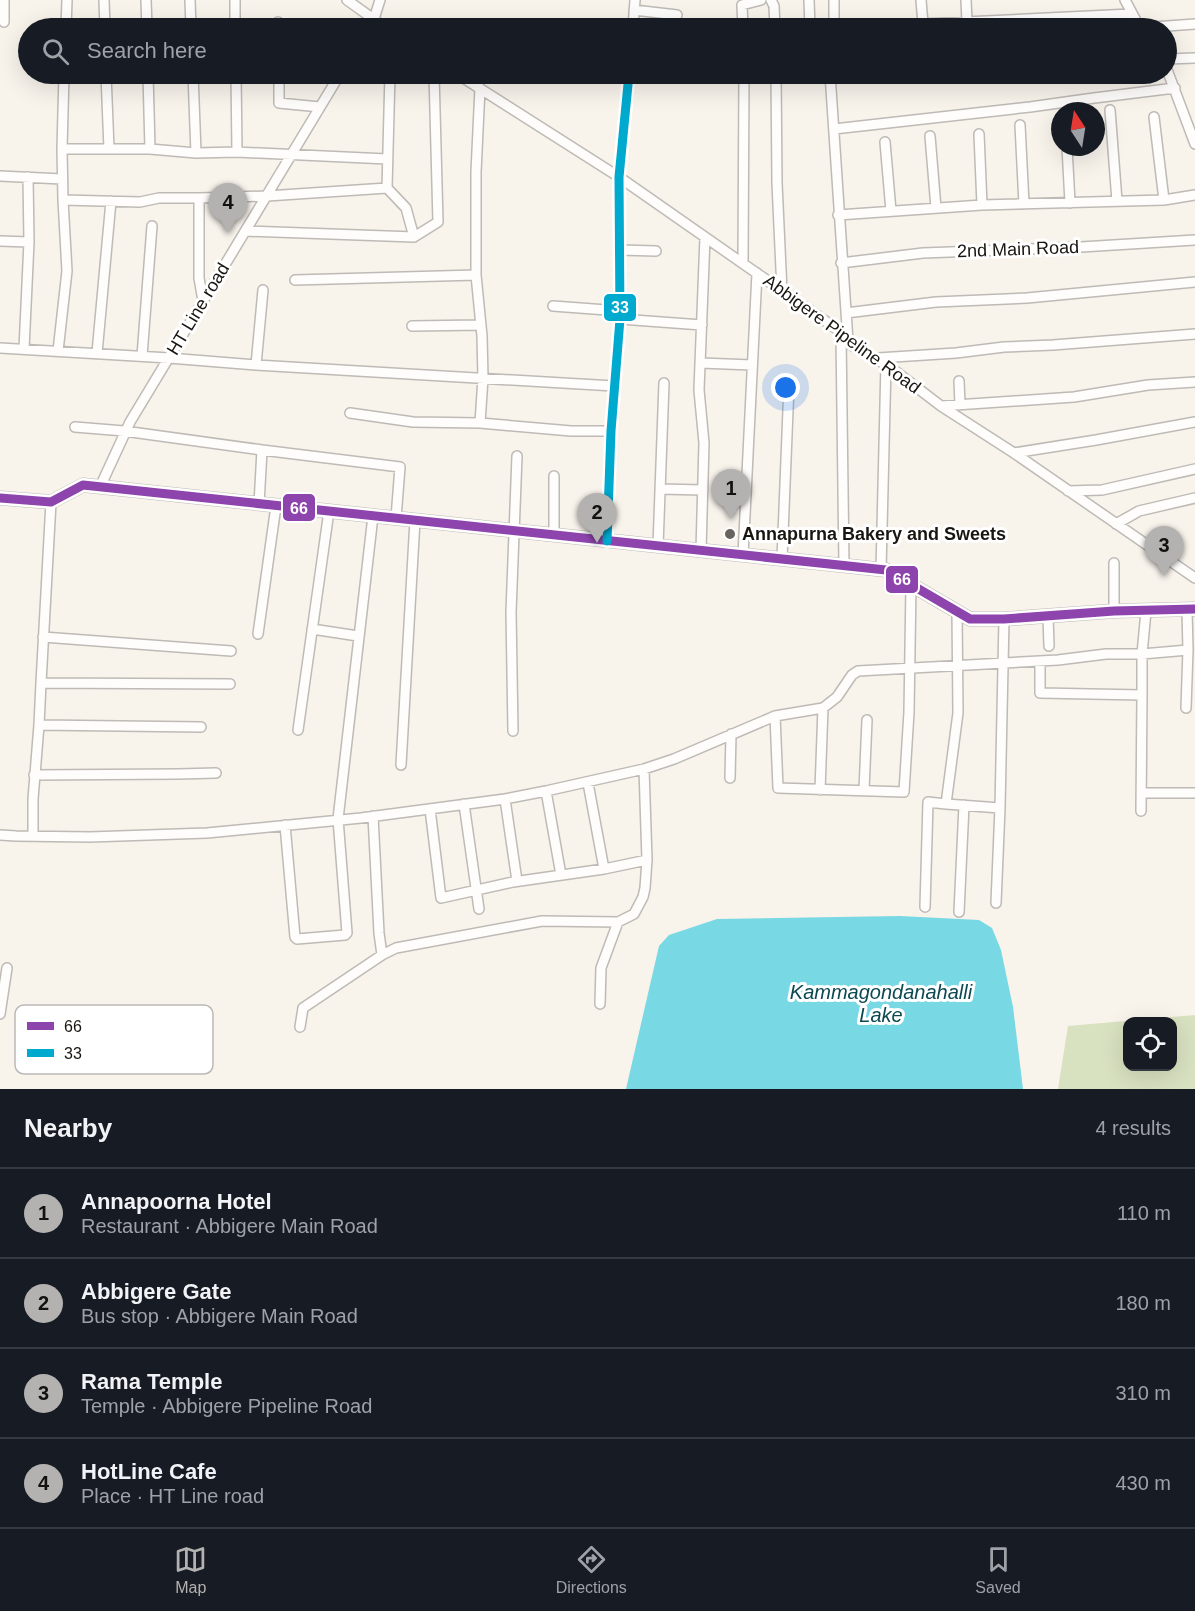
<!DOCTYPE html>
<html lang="en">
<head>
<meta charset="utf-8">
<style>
	:root { --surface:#171b24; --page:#242831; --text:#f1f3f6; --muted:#9ea1a6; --line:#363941; --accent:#b3b2b1 }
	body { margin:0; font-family:Helvetica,sans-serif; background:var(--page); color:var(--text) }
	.controls { position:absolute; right:18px; bottom:18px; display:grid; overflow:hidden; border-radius:12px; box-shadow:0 6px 24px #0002 }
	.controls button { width:54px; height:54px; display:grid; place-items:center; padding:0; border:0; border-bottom:2px solid var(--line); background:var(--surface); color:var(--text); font:30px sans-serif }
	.compass { position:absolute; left:1051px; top:102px; width:54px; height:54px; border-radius:50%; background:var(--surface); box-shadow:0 6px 24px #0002; rotate:348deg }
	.you { position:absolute; left:786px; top:388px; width:21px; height:21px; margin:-15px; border:4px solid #fff; border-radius:50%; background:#1a73e8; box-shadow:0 0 0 9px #1a73e833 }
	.badge { display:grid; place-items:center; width:39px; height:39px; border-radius:50%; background:var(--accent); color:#111; font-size:20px; font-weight:700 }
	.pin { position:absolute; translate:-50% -50px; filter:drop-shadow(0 2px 3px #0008) }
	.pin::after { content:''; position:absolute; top:32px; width:21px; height:18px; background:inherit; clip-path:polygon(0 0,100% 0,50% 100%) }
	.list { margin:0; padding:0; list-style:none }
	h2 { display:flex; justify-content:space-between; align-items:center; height:78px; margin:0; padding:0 24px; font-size:26px }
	h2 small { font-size:20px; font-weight:400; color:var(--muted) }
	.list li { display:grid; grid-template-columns:39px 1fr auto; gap:18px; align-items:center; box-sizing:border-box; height:90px; padding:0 24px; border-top:2px solid var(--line) }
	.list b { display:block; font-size:22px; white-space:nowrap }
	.list p { margin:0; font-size:20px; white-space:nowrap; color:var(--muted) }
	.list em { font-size:20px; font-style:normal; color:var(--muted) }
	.icon { flex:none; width:33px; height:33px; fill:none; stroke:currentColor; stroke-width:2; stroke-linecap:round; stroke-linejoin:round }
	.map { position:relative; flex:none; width:1195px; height:1089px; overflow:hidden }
	.search { position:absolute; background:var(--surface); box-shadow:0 6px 24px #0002; left:18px; right:18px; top:18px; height:66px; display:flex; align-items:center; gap:15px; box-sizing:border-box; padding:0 21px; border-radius:33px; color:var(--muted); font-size:22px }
	.sheet { height:438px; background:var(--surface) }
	nav { display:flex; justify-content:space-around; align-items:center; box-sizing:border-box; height:84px; border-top:2px solid var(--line); background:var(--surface); font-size:16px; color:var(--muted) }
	nav a { display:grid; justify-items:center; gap:3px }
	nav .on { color:var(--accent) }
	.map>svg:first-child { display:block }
	.green { fill:#d8e1c0; fill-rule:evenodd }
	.water { fill:#78d8e3 }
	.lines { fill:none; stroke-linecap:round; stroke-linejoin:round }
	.minor-casing { stroke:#bebab5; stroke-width:12 }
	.major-casing { stroke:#bebab5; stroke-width:15 }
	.minor { stroke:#fefdfc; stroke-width:9 }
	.major { stroke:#fefdfc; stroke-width:12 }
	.bus-1-casing { stroke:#fff; stroke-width:14 }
	.bus-2-casing { stroke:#fff; stroke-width:14 }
	.bus-1 { stroke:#8e44ad; stroke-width:9 }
	.bus-2 { stroke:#00a9ce; stroke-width:9 }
	.poi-dot { fill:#67635d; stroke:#fff; stroke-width:2 }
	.labels { text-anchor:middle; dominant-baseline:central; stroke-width:6; stroke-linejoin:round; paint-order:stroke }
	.street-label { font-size:18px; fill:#191611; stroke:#fff }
	.poi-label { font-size:18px; font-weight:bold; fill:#191611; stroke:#fff; text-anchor:start }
	.water-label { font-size:20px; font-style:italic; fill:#0c4951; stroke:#fff }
	.key { fill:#fff; stroke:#bab9b8; stroke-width:1.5 }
	.key-label { font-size:16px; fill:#191611 }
	.line-badge { stroke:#fff; stroke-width:2 }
	.badge-label { font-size:16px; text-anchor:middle; font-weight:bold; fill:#fff }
</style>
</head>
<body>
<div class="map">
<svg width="1195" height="1089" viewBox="0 0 1195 1089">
	<rect width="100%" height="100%" fill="#f8f3eb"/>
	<path class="green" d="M 1195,1015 L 1195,1089 L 1058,1089 L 1068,1026 ZM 1128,1022 L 1172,1022 L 1172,1066 L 1128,1066 Z"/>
	<path class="water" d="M 900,916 L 979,920 L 992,928 L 1001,950 L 1013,1007 L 1023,1089 L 626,1089 L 659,946 L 669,935 L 717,919 Z"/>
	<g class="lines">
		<defs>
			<path id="minor" d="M 104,0 L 105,28
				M 146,0 L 147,28
				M 190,0 L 191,28
				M 235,0 L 235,28
				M 347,0 L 386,28
				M 771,0 L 774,6 L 775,28
				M 809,0 L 810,28
				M 834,0 L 834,22 L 838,28
				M 921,0 L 923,24
				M 966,0 L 967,22
				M 1125,0 L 1140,28
				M 634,10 L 677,15
				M 4,22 L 4,0
				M 278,22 L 278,28
				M 66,28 L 67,0
				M 368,28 L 374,19 L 380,0
				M 633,28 L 635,0
				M 743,28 L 742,5 L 761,0
				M 864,28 L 923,24 L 1131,14
				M 1140,28 L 1195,24
				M 1166,59 L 1195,58
				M 1166,67 L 1195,144
				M 64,74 L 62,149 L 150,149 L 196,153 L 193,74
				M 106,74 L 109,149
				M 148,74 L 150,149
				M 279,74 L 279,103 L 320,107
				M 457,74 L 619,177 L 841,332 L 848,343 L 872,358 L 886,364 L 941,406 L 1014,453 L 1195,578
				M 776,74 L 777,183 L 782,291
				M 830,74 L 848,341
				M 480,88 L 476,172 L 476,275 L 482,336 L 483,378 L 480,423
				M 1110,110 L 1117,201
				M 1154,117 L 1164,200
				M 1020,125 L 1024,204
				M 834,129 L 1030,107 L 1094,98 L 1175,88
				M 930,136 L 936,208
				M 885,142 L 891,211
				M 1067,147 L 1070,203
				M 62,149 L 63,200 L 140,202 L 159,198 L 199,198 L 267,196 L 387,188 L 390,74
				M 237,152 L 387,159
				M 196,153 L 237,152 L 236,74
				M 0,176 L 62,179
				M 199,198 L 199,278 L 203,301
				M 982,205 L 1164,200 L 1195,195
				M 838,215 L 982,205 L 979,134
				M 245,231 L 414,237 L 406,208 L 387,188
				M 414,237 L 438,222 L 434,74
				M 0,241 L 29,242 L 28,177
				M 620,250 L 656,251
				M 743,263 L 744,74
				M 841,263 L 923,253 L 1081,247 L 1195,240
				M 295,280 L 476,275
				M 553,306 L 620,311
				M 846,313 L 936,302 L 1027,298 L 1195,282
				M 620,319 L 702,325
				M 412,326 L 480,325
				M 841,335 L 844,566
				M 0,348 L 169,358 L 256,365 L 263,290
				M 24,349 L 29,242
				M 58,351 L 67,271 L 63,200
				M 97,353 L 111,201
				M 142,356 L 152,226
				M 878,358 L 956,353 L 1004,347 L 1053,345 L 1195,334
				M 701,363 L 752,365
				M 256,365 L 614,386
				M 959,381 L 960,404
				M 941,406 L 1074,397 L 1148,385 L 1195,382
				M 350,413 L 413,422 L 480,423 L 571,431 L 611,431
				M 75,427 L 124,431 L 262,450 L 259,504
				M 262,450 L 400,467 L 396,518
				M 1014,453 L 1096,440 L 1195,422
				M 554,476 L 554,535
				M 100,487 L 130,422 L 340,74
				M 660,489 L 703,490
				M 1068,491 L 1102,490 L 1195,469
				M 1116,524 L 1139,511 L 1195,498
				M 607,541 L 611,431 L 620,319 L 619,177 L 629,74
				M 658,546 L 664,383
				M 701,551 L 704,443 L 699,390 L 705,237
				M 743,555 L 757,273
				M 782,559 L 789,385
				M 881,570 L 886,364
				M 1114,611 L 1114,563
				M 1048,616 L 1049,646
				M 312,629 L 358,636
				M 258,634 L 276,506
				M 43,637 L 231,651
				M 1040,661 L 1040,693 L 1142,695 L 1142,654 L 1146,611
				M 41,683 L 51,502
				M 1186,708 L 1188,650
				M 775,716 L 778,788 L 904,792 L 909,712 L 911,585
				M 201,727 L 39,725 L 41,683 L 230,684
				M 298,730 L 329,511
				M 513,731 L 511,612 L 517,456
				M 401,765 L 415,520
				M 34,775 L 178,774 L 216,773
				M 730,778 L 731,734
				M 588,783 L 604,869
				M 820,790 L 823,708
				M 864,790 L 867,720
				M 546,791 L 561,875
				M 1141,793 L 1195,793
				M 505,799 L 517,881
				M 464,804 L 479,909
				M 946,804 L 1000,808 L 996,903
				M 1000,808 L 1004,619
				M 430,809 L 441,898 L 513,882 L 604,869 L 647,860
				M 1141,811 L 1142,695
				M 285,825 L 295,937 L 297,939 L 345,935 L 347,933 L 338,819 L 373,516
				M 0,835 L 16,836 L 90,837 L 207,833 L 361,818 L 505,799 L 546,791 L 644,769 L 674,759 L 775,716 L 823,708 L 837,697 L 852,675 L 858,671 L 1058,660 L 1106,654 L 1142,654 L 1188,650 L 1187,610
				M 33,836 L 33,799 L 39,725
				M 925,907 L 928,802 L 946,804 L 958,713 L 957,612
				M 959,912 L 964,805
				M 382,955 L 396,948 L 542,921 L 618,922 L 634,914 L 643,897 L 645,888 L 647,860 L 644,769
				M 600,1004 L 601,968 L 618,922
				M 0,1014 L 7,968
				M 300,1027 L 303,1008 L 382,955 L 379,933 L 373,816"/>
			<path id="major" d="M 0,498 L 51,502 L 83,485 L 886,570 L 970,619 L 1004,619 L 1114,611 L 1195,609"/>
		</defs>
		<use href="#minor" class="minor-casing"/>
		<use href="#major" class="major-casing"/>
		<use href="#minor" class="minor"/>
		<use href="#major" class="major"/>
		<defs>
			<path id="bus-1" d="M 0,498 L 51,502 L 83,485 L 886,570 L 970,619 L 1004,619 L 1114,611 L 1195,609"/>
			<path id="bus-2" d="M 607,541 L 611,431 L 620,319 L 619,177 L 629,74"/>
		</defs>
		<use href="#bus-1" class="bus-1-casing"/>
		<use href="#bus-2" class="bus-2-casing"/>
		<use href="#bus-1" class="bus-1"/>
		<use href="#bus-2" class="bus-2"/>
	</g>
	<circle class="poi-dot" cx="730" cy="534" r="6"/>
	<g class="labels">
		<g class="street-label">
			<text transform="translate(1018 249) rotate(-2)">2nd Main Road</text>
			<text transform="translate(198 309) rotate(-59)">HT Line road</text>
			<text transform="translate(842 334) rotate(36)">Abbigere Pipeline Road</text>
		</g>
		<g class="poi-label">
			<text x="742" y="534">Annapurna Bakery and Sweets</text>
		</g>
		<g class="water-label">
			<text x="881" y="992">Kammagondanahalli<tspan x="881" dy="23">Lake</tspan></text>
		</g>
	</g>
	<rect x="15" y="1005" width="198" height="69" rx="9" class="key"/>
	<rect x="27" y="1022" width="27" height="8" fill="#8e44ad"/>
	<rect x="27" y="1049" width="27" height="8" fill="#00a9ce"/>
	<g class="key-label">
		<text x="64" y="1032">66</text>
		<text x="64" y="1059">33</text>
	</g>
	<g class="line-badge">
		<rect x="603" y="293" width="34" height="29" rx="6" fill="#00a9ce"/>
		<rect x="282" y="493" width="34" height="29" rx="6" fill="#8e44ad"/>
		<rect x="885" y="565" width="34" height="29" rx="6" fill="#8e44ad"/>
	</g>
	<g class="badge-label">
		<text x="620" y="313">33</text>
		<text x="299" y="514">66</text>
		<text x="902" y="585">66</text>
	</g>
</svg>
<div class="controls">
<button><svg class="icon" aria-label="locate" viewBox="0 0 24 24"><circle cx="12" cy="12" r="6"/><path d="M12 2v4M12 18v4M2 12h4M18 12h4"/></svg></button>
</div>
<svg class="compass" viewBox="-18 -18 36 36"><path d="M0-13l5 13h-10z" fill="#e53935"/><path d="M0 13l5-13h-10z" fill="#9ea1a6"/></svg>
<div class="you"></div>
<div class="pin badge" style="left:731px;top:519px">1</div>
<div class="pin badge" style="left:597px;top:543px">2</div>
<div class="pin badge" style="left:1164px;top:576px">3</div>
<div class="pin badge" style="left:228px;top:233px">4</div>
<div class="search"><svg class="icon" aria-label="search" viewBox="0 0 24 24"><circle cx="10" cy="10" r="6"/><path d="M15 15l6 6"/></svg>Search here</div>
</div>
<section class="sheet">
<h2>Nearby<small>4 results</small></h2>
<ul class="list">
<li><span class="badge">1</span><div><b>Annapoorna Hotel</b><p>Restaurant · Abbigere Main Road</p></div><em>110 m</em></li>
<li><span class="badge">2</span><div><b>Abbigere Gate</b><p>Bus stop · Abbigere Main Road</p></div><em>180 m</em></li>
<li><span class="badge">3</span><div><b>Rama Temple</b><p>Temple · Abbigere Pipeline Road</p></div><em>310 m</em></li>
<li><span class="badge">4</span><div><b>HotLine Cafe</b><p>Place · HT Line road</p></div><em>430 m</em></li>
</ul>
</section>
<nav>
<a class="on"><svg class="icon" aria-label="map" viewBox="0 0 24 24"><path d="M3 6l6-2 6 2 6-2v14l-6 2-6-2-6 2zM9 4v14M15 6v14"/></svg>Map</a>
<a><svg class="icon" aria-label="directions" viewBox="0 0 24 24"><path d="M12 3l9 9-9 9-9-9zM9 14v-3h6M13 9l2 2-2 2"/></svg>Directions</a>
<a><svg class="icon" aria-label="saved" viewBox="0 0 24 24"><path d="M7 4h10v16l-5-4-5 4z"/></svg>Saved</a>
</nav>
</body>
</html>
